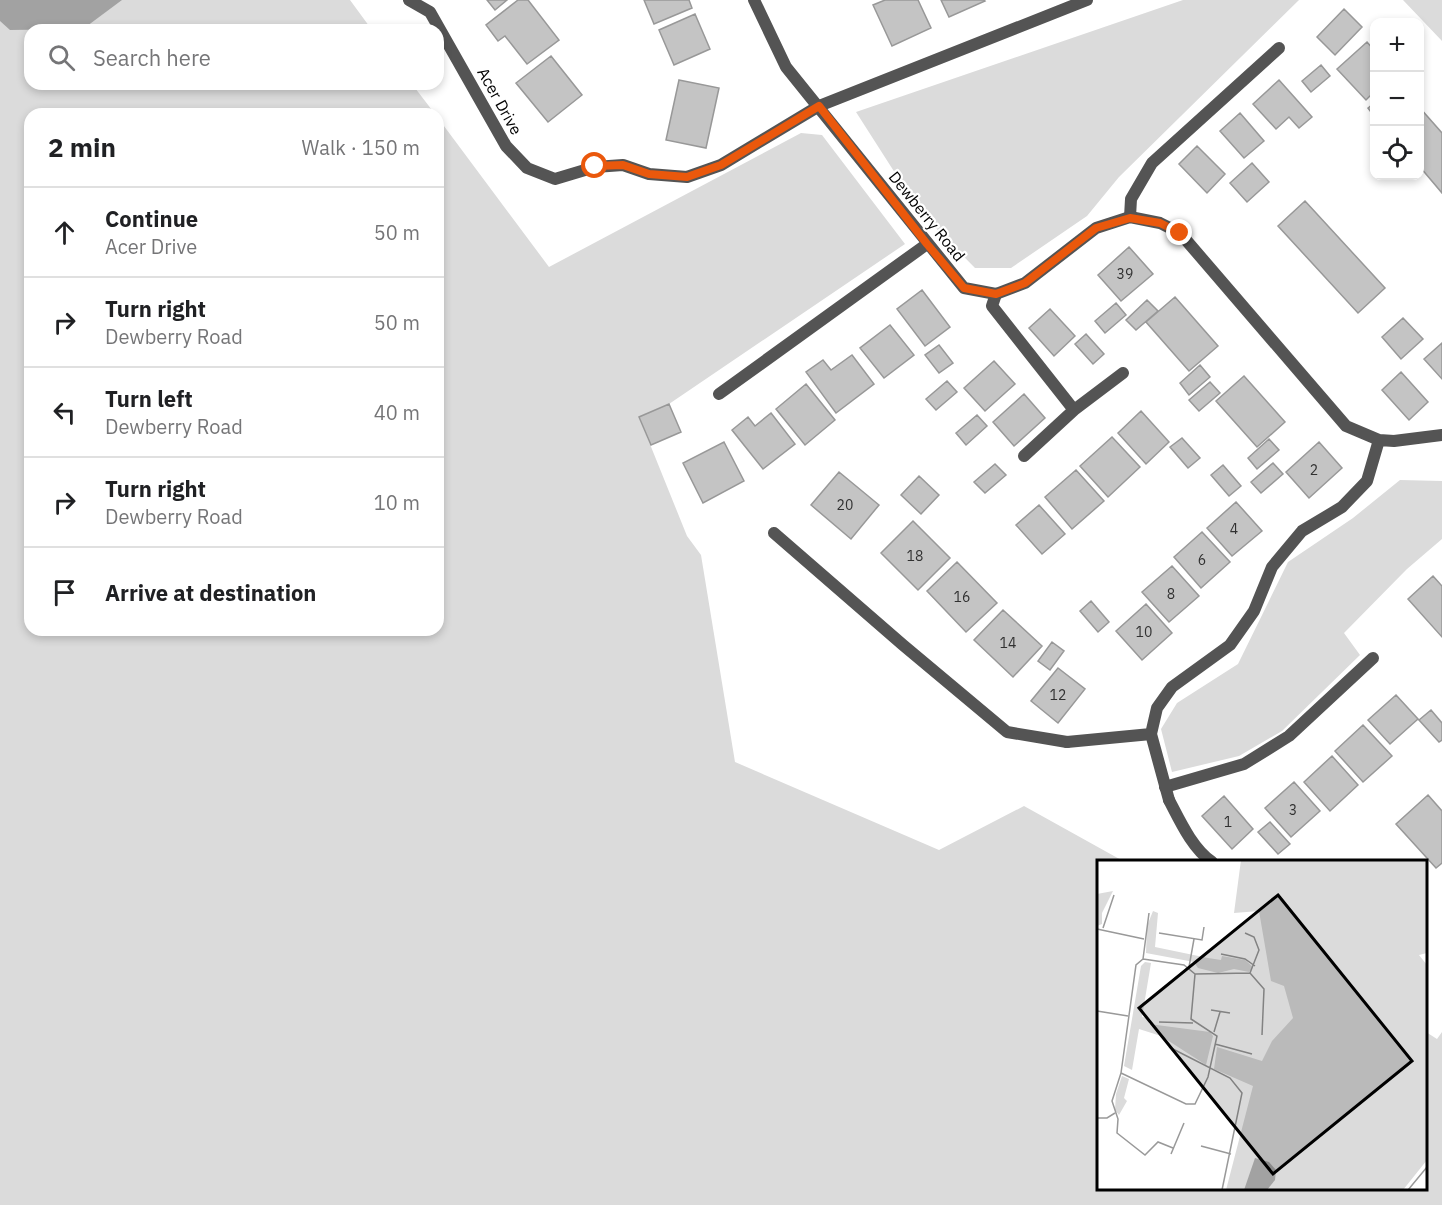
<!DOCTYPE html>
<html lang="en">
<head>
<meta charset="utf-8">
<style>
	:root { --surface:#fff; --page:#f2f2f2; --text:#202124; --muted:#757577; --line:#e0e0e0 }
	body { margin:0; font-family:"IBM Plex Sans",sans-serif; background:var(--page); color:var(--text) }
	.controls { position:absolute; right:18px; top:18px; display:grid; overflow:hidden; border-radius:12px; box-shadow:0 3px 9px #0003 }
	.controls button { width:54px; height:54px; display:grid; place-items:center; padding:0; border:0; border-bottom:2px solid var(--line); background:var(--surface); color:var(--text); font:30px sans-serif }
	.stop { position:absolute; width:18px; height:18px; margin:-14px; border:4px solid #ea580c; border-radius:50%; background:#fff }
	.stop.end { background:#ea580c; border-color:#fff; box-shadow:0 2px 6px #0008 }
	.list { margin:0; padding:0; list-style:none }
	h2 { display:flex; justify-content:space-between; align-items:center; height:78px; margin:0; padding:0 24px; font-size:26px }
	h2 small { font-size:20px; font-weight:400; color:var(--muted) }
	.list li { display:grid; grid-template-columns:39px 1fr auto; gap:18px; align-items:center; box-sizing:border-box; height:90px; padding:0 24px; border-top:2px solid var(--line) }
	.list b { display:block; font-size:22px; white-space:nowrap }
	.list p { margin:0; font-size:20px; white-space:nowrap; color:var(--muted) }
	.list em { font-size:20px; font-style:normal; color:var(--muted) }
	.icon { flex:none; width:33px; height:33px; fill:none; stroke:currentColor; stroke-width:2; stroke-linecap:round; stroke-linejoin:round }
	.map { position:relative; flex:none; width:1442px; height:1205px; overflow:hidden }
	.search { position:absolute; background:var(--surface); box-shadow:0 3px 9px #0003; left:24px; top:24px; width:420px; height:66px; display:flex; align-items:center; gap:15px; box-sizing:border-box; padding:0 21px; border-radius:18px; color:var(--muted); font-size:22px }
	.panel { position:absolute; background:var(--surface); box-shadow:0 3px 9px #0003; left:24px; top:108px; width:420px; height:528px; border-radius:18px }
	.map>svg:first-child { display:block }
	.green { fill:#dbdbdb }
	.water { fill:#a2a2a2 }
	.building { fill:#c4c4c4; stroke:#989898; stroke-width:1.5 }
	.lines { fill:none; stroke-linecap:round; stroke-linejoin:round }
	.lane { stroke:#545454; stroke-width:12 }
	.street { stroke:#545454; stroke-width:12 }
	.route { stroke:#ea580c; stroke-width:8 }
	.labels { text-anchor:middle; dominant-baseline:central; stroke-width:4.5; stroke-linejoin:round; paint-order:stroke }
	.number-label { font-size:14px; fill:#313131 }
	.street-label { font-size:16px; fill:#000; stroke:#fff }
	.inset-road { fill:none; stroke:#999; stroke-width:1.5 }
	.view { fill:#000; fill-opacity:0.15; stroke:#000; stroke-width:3 }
	.inset-edge { fill:none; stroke:#000; stroke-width:3 }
</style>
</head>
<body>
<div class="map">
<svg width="1442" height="1205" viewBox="0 0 1442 1205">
	<rect width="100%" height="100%" fill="#fff"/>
	<path class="green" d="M 0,0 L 350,0 L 372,30 L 30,30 L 30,84 L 412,84 L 435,114 L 30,114 L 30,630 L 438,630 L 438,118 L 549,267 L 801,133 L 822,135 L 905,244 L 669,404 L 639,417 L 687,536 L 701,555 L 735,762 L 939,850 L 1024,806 L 1123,861 L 1098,862 L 1098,1188 L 1426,1188 L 1426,1032 L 1437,1039 L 1442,1032 L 1442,1205 L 0,1205 Z
		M 1183,0 L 1299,0 L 1119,177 L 1087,216 L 1011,268 L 975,268 L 920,212 L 856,112 Z
		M 1403,0 L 1442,0 L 1442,41 Z
		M 1400,480 L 1442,481 L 1442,539 L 1407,569 L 1344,633 L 1360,655 L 1282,731 L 1239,756 L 1172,772 L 1161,729 L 1177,703 L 1238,664 L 1288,562 L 1353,518 Z"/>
	<path class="water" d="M 0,0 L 122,0 L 83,29 L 10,30 L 0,21 Z"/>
	<path class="building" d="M 487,0 L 507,0 L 495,10 Z
		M 518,0 L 528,0 L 559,40 L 527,64 L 505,36 L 498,41 L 486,25 Z
		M 644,0 L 689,0 L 692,8 L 654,24 Z
		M 885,0 L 918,0 L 931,28 L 892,46 L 873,5 Z
		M 941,0 L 984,0 L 985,1 L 949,17 Z
		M 1344,9 L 1362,27 L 1335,55 L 1317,37 Z
		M 695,14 L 710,49 L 674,65 L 659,30 Z
		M 1367,42 L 1374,50 L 1374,92 L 1366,100 L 1337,69 Z
		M 551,56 L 582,95 L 548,122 L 516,83 Z
		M 1321,65 L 1330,76 L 1311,92 L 1302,81 Z
		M 679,80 L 719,88 L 706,148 L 666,140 Z
		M 1279,80 L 1312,117 L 1299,128 L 1289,117 L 1276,129 L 1253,104 Z
		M 1374,103 L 1374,116 L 1368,108 Z
		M 1420,108 L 1442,133 L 1442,193 L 1420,167 Z
		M 1240,113 L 1264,141 L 1244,158 L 1220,131 Z
		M 1197,146 L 1225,174 L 1207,193 L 1179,164 Z
		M 1252,163 L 1269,182 L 1247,202 L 1230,183 Z
		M 1305,201 L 1385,288 L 1358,313 L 1278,226 Z
		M 1129,247 L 1153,274 L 1121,301 L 1098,275 Z
		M 922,290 L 950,327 L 925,346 L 897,309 Z
		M 1175,297 L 1218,346 L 1189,371 L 1146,322 Z
		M 1147,300 L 1158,311 L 1136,330 L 1126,320 Z
		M 1116,303 L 1126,315 L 1105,333 L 1095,321 Z
		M 1050,309 L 1075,336 L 1054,356 L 1029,328 Z
		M 1403,318 L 1423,339 L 1401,359 L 1382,337 Z
		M 890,325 L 914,355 L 884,378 L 860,348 Z
		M 1086,334 L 1104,354 L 1093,364 L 1075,344 Z
		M 1442,343 L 1442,379 L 1424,359 Z
		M 939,345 L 953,363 L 939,373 L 925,355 Z
		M 852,355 L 874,384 L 836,413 L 806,372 L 823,360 L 831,370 Z
		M 994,361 L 1015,384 L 985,411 L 964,388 Z
		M 1200,365 L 1210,377 L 1189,395 L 1180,383 Z
		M 1401,372 L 1428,402 L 1409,420 L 1382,390 Z
		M 1244,376 L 1285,422 L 1257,447 L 1216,401 Z
		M 947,381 L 957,392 L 936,410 L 926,399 Z
		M 1210,382 L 1220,393 L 1199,411 L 1189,400 Z
		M 806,384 L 835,420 L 805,445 L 776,409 Z
		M 1024,394 L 1045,418 L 1014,446 L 993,422 Z
		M 669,404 L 681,432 L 651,445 L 639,417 Z
		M 1141,411 L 1169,442 L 1146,464 L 1118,433 Z
		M 771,413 L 795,444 L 763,469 L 732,430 L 748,417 L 755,426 Z
		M 977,415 L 987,426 L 966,445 L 956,433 Z
		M 1112,437 L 1140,467 L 1108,497 L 1080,466 Z
		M 1182,438 L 1200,458 L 1188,468 L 1170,447 Z
		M 1269,439 L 1279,450 L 1257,469 L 1248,458 Z
		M 724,442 L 744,481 L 703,503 L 683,463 Z
		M 1319,442 L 1342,468 L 1309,498 L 1286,472 Z
		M 1273,463 L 1283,474 L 1261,493 L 1251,482 Z
		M 995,464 L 1006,475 L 985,493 L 974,482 Z
		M 1223,465 L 1241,486 L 1229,496 L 1211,475 Z
		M 1076,470 L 1104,501 L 1072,529 L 1045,497 Z
		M 839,472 L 879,505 L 851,539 L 811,505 Z
		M 919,476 L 939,495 L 921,514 L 901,495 Z
		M 1236,502 L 1262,531 L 1232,556 L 1207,528 Z
		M 1039,505 L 1065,534 L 1042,554 L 1016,525 Z
		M 913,521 L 950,558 L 918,590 L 881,553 Z
		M 1202,532 L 1230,562 L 1201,588 L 1174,557 Z
		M 957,562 L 997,603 L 966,632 L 927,591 Z
		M 1172,566 L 1199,596 L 1169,622 L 1142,592 Z
		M 1433,576 L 1442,586 L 1442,637 L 1408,599 Z
		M 1091,601 L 1109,622 L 1098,632 L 1080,611 Z
		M 1146,604 L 1172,633 L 1142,660 L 1116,631 Z
		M 1003,610 L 1042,646 L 1013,677 L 974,640 Z
		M 1052,642 L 1064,651 L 1050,670 L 1038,661 Z
		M 1058,668 L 1085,689 L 1058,723 L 1031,701 Z
		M 1396,695 L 1418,719 L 1390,744 L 1368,720 Z
		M 1431,710 L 1442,723 L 1442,740 L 1439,742 L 1419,720 Z
		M 1363,725 L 1392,756 L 1363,782 L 1335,751 Z
		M 1332,756 L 1358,785 L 1330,811 L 1304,782 Z
		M 1294,782 L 1320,811 L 1291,837 L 1265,808 Z
		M 1428,795 L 1442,811 L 1442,863 L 1436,868 L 1396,824 Z
		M 1224,796 L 1253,829 L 1232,849 L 1202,816 Z
		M 1270,822 L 1290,844 L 1278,854 L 1258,832 Z"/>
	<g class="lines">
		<path class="lane" d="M 819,106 L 1087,0
			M 1130,217 L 1131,199 L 1152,163 L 1279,48
			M 996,294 L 992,306 L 1074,410
			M 719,394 L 927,244
			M 1024,456 L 1074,410 L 1123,373
			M 774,533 L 903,645 L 1007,732 L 1067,742
			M 1165,787 L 1244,764 L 1289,736 L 1373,658
			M 1169,800 C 1180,821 1192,848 1212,862"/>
		<path class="street" d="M 409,0 L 430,12 L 506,146 L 527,168 L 555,179 L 595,167 L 623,165 L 649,174 L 687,177 L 721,165 L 819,106
			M 754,0 L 786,67 L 964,288 L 996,294 L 1025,283 L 1096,228 L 1130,217 L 1160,223 L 1180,233 L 1346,426 L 1379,440 L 1394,441 L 1442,435
			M 1067,742 L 1151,734
			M 1169,800 L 1151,734 L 1157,708 L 1172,687 L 1230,645 L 1254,611 L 1272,567 L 1302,531 L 1342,507 L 1367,481 L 1379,440"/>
	</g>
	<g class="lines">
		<path class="route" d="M 595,166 L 623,165 L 649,174 L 687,177 L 721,165 L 819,106 L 927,244 L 964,288 L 996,294 L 1025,283 L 1096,228 L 1130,218 L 1160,223 L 1180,233"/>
	</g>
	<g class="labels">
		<g class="number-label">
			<text x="1125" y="274">39</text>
			<text x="1314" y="470">2</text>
			<text x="845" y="505">20</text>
			<text x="1234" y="529">4</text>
			<text x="915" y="556">18</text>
			<text x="1202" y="560">6</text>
			<text x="1171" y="594">8</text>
			<text x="962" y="597">16</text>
			<text x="1144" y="632">10</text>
			<text x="1008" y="643">14</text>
			<text x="1058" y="695">12</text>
			<text x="1293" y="810">3</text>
			<text x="1228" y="822">1</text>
		</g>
		<g class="street-label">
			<text transform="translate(500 101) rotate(61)">Acer Drive</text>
			<text transform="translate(927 216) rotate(51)">Dewberry Road</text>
		</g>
	</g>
	<g transform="translate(1097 860)">
		<rect width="330" height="330" fill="#fff"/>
		<path d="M 144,0 L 330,0 L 330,93 L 322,95 L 330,105 L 330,300 L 306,330 L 129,330 L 156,226 L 117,209 L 120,187 L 165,201 L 175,181 L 196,158 L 187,126 L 174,121 L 162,51 L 137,53 ZM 16,31 L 5,53 L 5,64 L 0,66 L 0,34 ZM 56,51 L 61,53 L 58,87 L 111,98 L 124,100 L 125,96 L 148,100 L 156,107 L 152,112 L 137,109 L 121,113 L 101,108 L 97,102 L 49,93 L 50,66 ZM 48,102 L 54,103 L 45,157 L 52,158 L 52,164 L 113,172 L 116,176 L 109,205 L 64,176 L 42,169 L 35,210 L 27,206 L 44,106 ZM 25,216 L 32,219 L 27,238 L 30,241 L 22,255 L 18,250 L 19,234 Z" fill="#dbdbdb"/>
		<path d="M 158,298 L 172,302 L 179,310 L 178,320 L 170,330 L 147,330 Z" fill="#a2a2a2"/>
		<path class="inset-road" d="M 6,68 L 17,35M 0,69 L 47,79M 62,73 L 105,80 L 107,67M 124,94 L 148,99 L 158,106M 46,99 L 87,105 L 98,114 L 94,159 L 120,176 L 111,217 L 98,244 L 89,244 L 24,213 L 39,105 ZM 46,99 L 52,53M 92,107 L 97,79M 153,113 L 167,129 L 165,175M 98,114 L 153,113 L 162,90 L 157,77 L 148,73M 114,150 L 133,153M 0,151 L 31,156M 62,162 L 96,163M 117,172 L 123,152M 118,184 L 155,194M 72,187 L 133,218 L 145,233 L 125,330M 24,213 L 15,241 L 21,259 L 20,273 L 48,295 L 61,282 L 76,288M 0,258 L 10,258 L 18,253M 104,286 L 134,294M 74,294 L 87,263M 311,330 L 330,307"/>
		<path class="view" d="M 181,35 L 315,201 L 176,314 L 42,148 Z"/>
		<rect width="330" height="330" class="inset-edge"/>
	</g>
</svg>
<div class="controls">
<button>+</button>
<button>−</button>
<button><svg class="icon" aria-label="locate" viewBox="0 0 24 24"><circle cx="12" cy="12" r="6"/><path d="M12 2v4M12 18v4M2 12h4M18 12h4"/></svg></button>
</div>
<div class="stop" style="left:595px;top:166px"></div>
<div class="stop end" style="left:1180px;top:233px"></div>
<div class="search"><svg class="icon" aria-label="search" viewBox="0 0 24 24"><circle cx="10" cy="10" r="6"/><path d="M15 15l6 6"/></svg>Search here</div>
<section class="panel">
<h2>2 min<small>Walk · 150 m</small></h2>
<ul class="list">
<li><svg class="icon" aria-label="ahead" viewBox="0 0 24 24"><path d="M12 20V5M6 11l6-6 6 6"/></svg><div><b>Continue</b><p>Acer Drive</p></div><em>50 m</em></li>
<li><svg class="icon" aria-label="right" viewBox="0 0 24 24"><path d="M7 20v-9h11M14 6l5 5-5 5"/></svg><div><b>Turn right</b><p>Dewberry Road</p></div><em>50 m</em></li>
<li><svg class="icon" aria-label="left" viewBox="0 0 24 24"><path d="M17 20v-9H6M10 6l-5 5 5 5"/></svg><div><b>Turn left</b><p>Dewberry Road</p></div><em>40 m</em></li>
<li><svg class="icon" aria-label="right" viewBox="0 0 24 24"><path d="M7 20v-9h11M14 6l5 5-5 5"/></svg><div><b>Turn right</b><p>Dewberry Road</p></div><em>10 m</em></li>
<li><svg class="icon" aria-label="arrive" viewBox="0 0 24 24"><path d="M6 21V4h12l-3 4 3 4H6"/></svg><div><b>Arrive at destination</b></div></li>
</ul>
</section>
</div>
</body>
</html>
